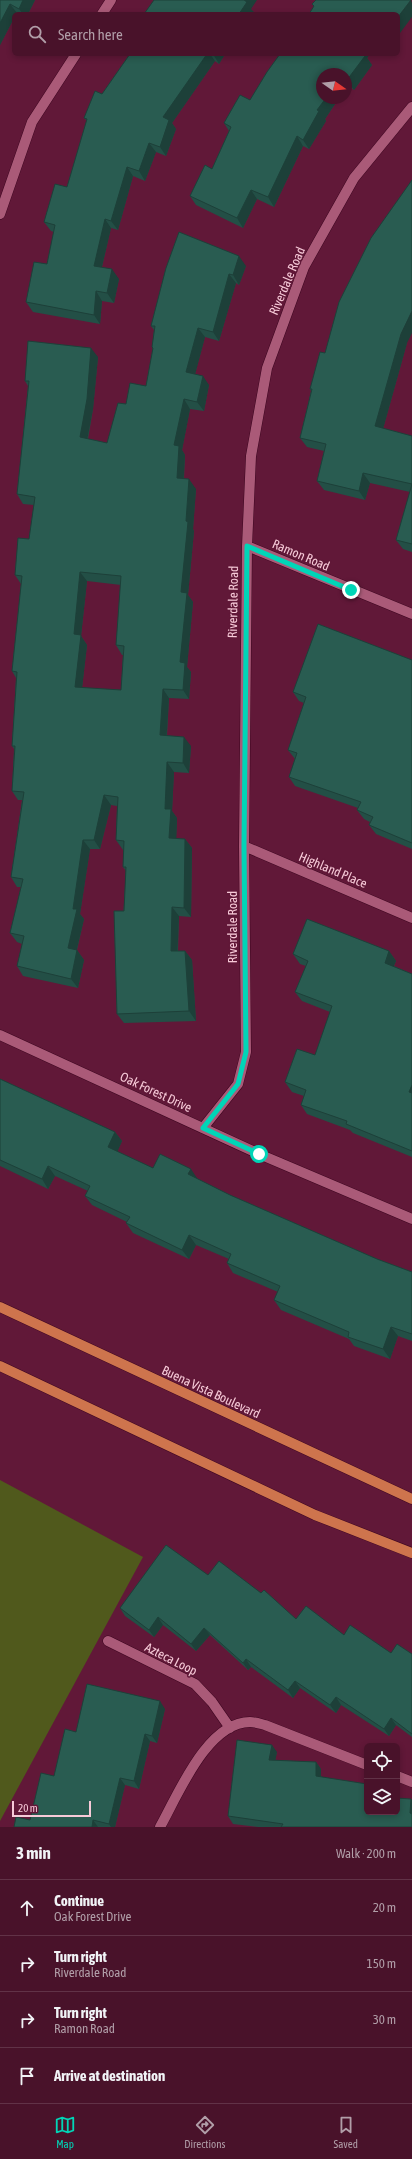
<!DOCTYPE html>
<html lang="en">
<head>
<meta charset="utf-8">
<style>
	:root { --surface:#49122a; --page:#501b32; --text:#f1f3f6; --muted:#b19ea8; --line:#613247; --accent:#00d5b7 }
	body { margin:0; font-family:"Asap Condensed",sans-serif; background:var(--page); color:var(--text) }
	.controls { position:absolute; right:12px; bottom:12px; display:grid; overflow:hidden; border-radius:6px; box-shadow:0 2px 6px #0003 }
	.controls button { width:36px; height:36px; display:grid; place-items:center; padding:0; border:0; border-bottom:1px solid var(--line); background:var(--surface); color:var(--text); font:20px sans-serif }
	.compass { position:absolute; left:316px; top:68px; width:36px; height:36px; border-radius:50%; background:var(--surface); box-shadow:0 2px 6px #0003; rotate:104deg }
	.scale { position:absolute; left:12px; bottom:10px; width:79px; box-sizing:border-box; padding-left:4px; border:2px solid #f7cad8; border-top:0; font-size:11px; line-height:14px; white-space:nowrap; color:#f7cad8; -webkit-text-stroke:3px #611838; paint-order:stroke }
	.stop { position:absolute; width:12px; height:12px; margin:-9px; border:3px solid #00d5b7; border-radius:50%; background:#fff }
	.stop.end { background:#00d5b7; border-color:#fff; box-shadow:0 1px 4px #0008 }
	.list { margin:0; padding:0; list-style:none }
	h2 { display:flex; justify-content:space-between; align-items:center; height:52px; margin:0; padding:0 16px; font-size:17px }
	h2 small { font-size:13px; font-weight:400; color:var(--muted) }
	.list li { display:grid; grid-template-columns:26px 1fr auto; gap:12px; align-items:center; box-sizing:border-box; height:56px; padding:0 16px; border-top:1px solid var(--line) }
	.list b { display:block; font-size:15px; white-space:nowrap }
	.list p { margin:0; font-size:13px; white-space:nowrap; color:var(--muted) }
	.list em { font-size:13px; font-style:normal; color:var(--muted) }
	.icon { flex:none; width:22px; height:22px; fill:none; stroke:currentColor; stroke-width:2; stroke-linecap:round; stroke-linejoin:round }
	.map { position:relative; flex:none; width:412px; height:1827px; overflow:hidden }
	.search { position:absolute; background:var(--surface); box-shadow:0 2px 6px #0003; left:12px; right:12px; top:12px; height:44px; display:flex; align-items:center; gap:10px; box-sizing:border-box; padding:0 14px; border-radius:6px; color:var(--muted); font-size:15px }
	.sheet { height:276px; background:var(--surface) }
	nav { display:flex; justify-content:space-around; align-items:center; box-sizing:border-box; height:56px; border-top:1px solid var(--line); background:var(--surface); font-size:11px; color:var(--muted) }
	nav a { display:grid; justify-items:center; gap:2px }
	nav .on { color:var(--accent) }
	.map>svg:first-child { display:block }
	.green { fill:#50591c }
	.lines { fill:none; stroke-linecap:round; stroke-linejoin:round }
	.minor-casing { stroke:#3d0620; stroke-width:11 }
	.major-casing { stroke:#3d0620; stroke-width:11 }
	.minor { stroke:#aa5a78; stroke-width:10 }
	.major { stroke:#ce744d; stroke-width:10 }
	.wall { fill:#234f46; fill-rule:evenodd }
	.shaded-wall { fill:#1d4039 }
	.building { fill:#295c51; stroke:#1d4039; fill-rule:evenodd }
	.route { stroke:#00d5b7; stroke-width:5 }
	.labels { text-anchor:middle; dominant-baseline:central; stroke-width:3; stroke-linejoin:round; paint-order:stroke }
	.street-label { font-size:13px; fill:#f7cad8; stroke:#611838 }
</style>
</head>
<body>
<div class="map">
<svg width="412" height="1827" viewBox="0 0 412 1827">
	<rect width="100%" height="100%" fill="#611838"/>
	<path class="green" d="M 0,1480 L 143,1557 L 0,1821 Z"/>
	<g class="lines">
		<defs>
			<path id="minor" d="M 102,14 L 111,0
				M 0,214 L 32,122 L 76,54
				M 247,546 L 412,614
				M 244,846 L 412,918
				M 0,1035 L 259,1154 L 412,1219
				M 203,1128 L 238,1084 L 246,1052 L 244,846 L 247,546 L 251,456 L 267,368 L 304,267 L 354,178 L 412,107
				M 108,1641 L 195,1684 L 212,1702 L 230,1728
				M 397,1776 L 412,1782
				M 160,1827 C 178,1795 207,1722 250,1722 C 255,1722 261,1724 265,1725 L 367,1765"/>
			<path id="major" d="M 0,1307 L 412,1499
				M 0,1366 L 315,1515 L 412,1553"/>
		</defs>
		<use href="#minor" class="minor-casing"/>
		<use href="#major" class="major-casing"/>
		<use href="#minor" class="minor"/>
		<use href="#major" class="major"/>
	</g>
	<path class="wall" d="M 0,0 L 35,0 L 28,14 L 18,14 L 17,13 L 16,14 L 14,14 L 14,18 L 0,45 Z
		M 130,54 L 225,54 L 219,64 L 215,61 L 172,123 L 176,129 L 166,156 L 156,152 L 145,181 L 133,176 L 118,230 L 111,228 L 102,267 L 119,279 L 114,303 L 102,301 L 100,324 L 33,312 L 26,302 L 47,264 L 54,232 L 51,231 L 44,222 L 67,187 L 87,121 L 84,118 L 102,94 Z
		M 280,54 L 370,54 L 367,58 L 372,65 L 354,90 L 348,85 L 346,89 L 346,74 L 322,74 L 322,98 L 339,98 L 325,119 L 326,121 L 309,149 L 303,146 L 274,207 L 257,199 L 243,228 L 196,205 L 190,196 L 205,165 L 212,169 L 229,131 L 224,123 L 240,95 L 250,100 L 267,72 Z
		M 246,266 L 239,285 L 236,283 L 219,341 L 205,337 L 195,374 L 209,385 L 204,411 L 190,409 L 182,450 L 185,455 L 184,479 L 196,489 L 193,529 L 194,531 L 188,595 L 193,602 L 187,667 L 191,672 L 189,699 L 169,698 L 167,736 L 191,746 L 189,773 L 174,772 L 172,811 L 177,818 L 176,839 L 185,839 L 192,848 L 191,917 L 179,916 L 178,951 L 185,951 L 192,960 L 196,1021 L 124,1023 L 117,1014 L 126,871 L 123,867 L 124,850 L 123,850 L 116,840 L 117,806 L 111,805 L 100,849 L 90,849 L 80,914 L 84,919 L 77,950 L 84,960 L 78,988 L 23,976 L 17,966 L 22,944 L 17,942 L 10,933 L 21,887 L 17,887 L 11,877 L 22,800 L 18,800 L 12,791 L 14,749 L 12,746 L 16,678 L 12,671 L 21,584 L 15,575 L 29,539 L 34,505 L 23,504 L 17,494 L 28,386 L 25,381 L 98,357 L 93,409 L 88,439 L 107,443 L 126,404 L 146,386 L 153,349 L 152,347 L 154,330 L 151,326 L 166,268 ZM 87,581 L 121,585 L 116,645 L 122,655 L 123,655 L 121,690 L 82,688 L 87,645 L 81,636 Z
		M 407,343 L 383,429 L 412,436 L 412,552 L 403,549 L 396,540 L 410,492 L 370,483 L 365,500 L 324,490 L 317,481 L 324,451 L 307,447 L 300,438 L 311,391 L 310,389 L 325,353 Z
		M 412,660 L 412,849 L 376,834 L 369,825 L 370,822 L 364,819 L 357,810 L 358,808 L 295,786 L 289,777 L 295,759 L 288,750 L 304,703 L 299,701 L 293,692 Z
		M 389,951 L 396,961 L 394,966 L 412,974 L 412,1157 L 353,1133 L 350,1130 L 307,1114 L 301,1105 L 304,1096 L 292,1092 L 285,1082 L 315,1055 L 330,1012 L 302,1001 L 295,992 L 306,966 L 300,964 L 293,954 Z
		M 0,1079 L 115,1132 L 122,1141 L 117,1152 L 153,1168 L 197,1178 L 197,1179 L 230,1195 L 377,1259 L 412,1272 L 412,1341 L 398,1336 L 390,1359 L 354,1346 L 349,1339 L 281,1310 L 274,1300 L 278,1292 L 233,1273 L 227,1263 L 229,1259 L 196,1245 L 189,1259 L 133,1233 L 126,1223 L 127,1222 L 92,1205 L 85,1196 L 88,1191 L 55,1176 L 48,1189 L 0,1166 Z
		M 208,1575 L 261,1593 L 296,1619 L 344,1635 L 391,1653 L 412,1654 L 412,1737 L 396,1725 L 389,1736 L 341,1705 L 336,1713 L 300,1688 L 293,1698 L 251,1667 L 248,1670 L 210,1635 L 196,1651 L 163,1625 L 154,1637 L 125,1616 L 120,1608 Z
		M 165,1709 L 157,1743 L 150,1741 L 139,1789 L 125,1785 L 115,1827 L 14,1827 L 30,1820 L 54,1776 L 76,1732 Z
		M 277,1752 L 275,1760 L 316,1762 L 321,1769 L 321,1776 L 367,1812 L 412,1827 L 258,1827 L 233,1824 L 228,1816 Z"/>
	<path class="shaded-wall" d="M 23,0 L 35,0 L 28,14 L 23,14 L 19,9 Z
		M 244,0 L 257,0 L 251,9 L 254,12 L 252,14 L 239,14 Z
		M 411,0 L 412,3 L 412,17 L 400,33 L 398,29 L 398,17 Z
		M 10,4 L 17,13 L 16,14 L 14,14 L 14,18 L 0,45 L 0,23 Z
		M 207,54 L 210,54 L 215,61 L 172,123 L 176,129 L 166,156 L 160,147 L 163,117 Z
		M 213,54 L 225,54 L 219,64 Z
		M 361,54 L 370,54 L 367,58 L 372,65 L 354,90 L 347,80 Z
		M 346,82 L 348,85 L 346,89 Z
		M 326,98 L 339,98 L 325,119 L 326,121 L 309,149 L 303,140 L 317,110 Z
		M 297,136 L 303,146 L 274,207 L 268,197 Z
		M 149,143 L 156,152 L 145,181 L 139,171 Z
		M 127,167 L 133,176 L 118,230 L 111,221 Z
		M 251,190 L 257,199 L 243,228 L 237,218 Z
		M 105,219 L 111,228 L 100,275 L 94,266 Z
		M 239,256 L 246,266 L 239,285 L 233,275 Z
		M 112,269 L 119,279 L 114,303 L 107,293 Z
		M 229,274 L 236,283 L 219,341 L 213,332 Z
		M 96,291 L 102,301 L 100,324 L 94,315 Z
		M 412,311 L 412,333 L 407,343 L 381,436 L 375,426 L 401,334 Z
		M 198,328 L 205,337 L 193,382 L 186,372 Z
		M 91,348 L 98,357 L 93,409 L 86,446 L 80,437 Z
		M 203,376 L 209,385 L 204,411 L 197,402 Z
		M 184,399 L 190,409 L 182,450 L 185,455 L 183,488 L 177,478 L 174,445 Z
		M 363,473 L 370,483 L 365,500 L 359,491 Z
		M 189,479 L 196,489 L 193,529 L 194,531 L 188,595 L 193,602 L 187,667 L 191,672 L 189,699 L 183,690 L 180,662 L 181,592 Z
		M 80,572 L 87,581 L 81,636 L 87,645 L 81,697 L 75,687 L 74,634 Z
		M 163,689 L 169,698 L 166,745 L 160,735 Z
		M 184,737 L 191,746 L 189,773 L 183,763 Z
		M 167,762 L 174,772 L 172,811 L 177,818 L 176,848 L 169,838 L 165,809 Z
		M 104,795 L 111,805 L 100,849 L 94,840 Z
		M 185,839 L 192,848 L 191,917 L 184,908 Z
		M 83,840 L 90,849 L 80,914 L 84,919 L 75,957 L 68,948 L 73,909 Z
		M 172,907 L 179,916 L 177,961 L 171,951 Z
		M 77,950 L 84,960 L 78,988 L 71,979 Z
		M 185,951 L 192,960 L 196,1021 L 189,1011 Z
		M 389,951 L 396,961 L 391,972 L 385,963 Z
		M 412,1085 L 412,1096 L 409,1092 Z
		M 115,1132 L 122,1141 L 115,1157 L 108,1147 Z
		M 48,1166 L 55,1176 L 48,1189 L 42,1179 Z
		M 191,1169 L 197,1178 L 194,1184 L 188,1174 Z
		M 189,1235 L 196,1245 L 189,1259 L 182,1250 Z
		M 391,1327 L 398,1336 L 390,1359 L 383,1349 Z
		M 158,1617 L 163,1625 L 154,1637 L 149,1630 Z
		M 204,1628 L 210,1635 L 196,1651 L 191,1644 Z
		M 246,1659 L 251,1667 L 248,1670 L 243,1663 Z
		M 295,1681 L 300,1688 L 293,1698 L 288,1690 Z
		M 336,1697 L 341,1705 L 336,1713 L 330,1705 Z
		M 160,1701 L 165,1709 L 157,1743 L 152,1736 Z
		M 391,1718 L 396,1725 L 389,1736 L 384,1729 Z
		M 145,1734 L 150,1741 L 139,1789 L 134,1781 Z
		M 272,1745 L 277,1752 L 274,1767 L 269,1760 Z
		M 316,1762 L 321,1769 L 321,1783 L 316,1776 Z
		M 120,1778 L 125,1785 L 115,1827 L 111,1827 L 109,1824 Z
		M 411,1799 L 412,1800 L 412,1816 L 410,1813 Z
		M 93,1820 L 98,1827 L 92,1827 Z"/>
	<path class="building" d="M 0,0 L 23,0 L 19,9 L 10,4 L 0,23 Z
		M 154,0 L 244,0 L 247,2 L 239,14 L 144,14 Z
		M 316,0 L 411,0 L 398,17 L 398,14 L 309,14 L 314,6 L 312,4 Z
		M 130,54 L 207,54 L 163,117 L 169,120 L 160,147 L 149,143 L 139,171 L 127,167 L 111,221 L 105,219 L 94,266 L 112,269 L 107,293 L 96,291 L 94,315 L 26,302 L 34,262 L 47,264 L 55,225 L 44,222 L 55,184 L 67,187 L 87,119 L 84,118 L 95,91 L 102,94 Z
		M 280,54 L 363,54 L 365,56 L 347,80 L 346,79 L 346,74 L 322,74 L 322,98 L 326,98 L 317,110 L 319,111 L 303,140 L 297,136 L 268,197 L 251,190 L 237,218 L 190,196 L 205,165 L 212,169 L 231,127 L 224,123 L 240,95 L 250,100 L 267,72 Z
		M 412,180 L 412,311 L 401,334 L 375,426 L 412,436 L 412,544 L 396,540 L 412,484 L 363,473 L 359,491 L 317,481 L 326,444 L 300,438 L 312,389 L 310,389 L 320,352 L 325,353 L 339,302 L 371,238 Z
		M 179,232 L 239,256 L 233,275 L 229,274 L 213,332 L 198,328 L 186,372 L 203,376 L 197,402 L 184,399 L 174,445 L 179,446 L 177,478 L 189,479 L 186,521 L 188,522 L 181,592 L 187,593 L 180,662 L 185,663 L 183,690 L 163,689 L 160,735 L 184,737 L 183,763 L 167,762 L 165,809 L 171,809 L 169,838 L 185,839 L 184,908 L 172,907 L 171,951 L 185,951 L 189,1011 L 117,1014 L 114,911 L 124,911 L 126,867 L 123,867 L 124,841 L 116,840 L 118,797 L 104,795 L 94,840 L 83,840 L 73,909 L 77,909 L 68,948 L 77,950 L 71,979 L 17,966 L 24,936 L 10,933 L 23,879 L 11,877 L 24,792 L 12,791 L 15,746 L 12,746 L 17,672 L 12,671 L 22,576 L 15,575 L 18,538 L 29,539 L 35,497 L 17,494 L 29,381 L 25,381 L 28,341 L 91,348 L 87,399 L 80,437 L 107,443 L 118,403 L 126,404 L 130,383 L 146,386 L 153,348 L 152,347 L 155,326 L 151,326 L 166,268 ZM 80,572 L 121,576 L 116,645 L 124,646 L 121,690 L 75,687 L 81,635 L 74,634 Z
		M 318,624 L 412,660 L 412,843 L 369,825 L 373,817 L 357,810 L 361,802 L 289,777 L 297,753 L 288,750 L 306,697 L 293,692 Z
		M 307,919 L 389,951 L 385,963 L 412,974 L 412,1085 L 409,1092 L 412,1093 L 412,1151 L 346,1124 L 347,1121 L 301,1105 L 306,1090 L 285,1082 L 297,1049 L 315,1055 L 332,1006 L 295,992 L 308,961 L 293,954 Z
		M 0,1079 L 115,1132 L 108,1147 L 153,1168 L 160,1154 L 191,1169 L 188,1174 L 230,1195 L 377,1259 L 412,1272 L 412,1334 L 391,1327 L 383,1349 L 348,1337 L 349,1332 L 274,1300 L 280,1286 L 227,1263 L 231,1254 L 189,1235 L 182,1250 L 126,1223 L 130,1217 L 85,1196 L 90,1186 L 48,1166 L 42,1179 L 0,1160 Z
		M 166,1545 L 208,1575 L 219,1561 L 261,1593 L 264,1590 L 296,1619 L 306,1606 L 344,1635 L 350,1625 L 391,1653 L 397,1644 L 412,1654 L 412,1734 L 391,1718 L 384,1729 L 336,1697 L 330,1705 L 295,1681 L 288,1690 L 246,1659 L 243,1663 L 204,1628 L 191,1644 L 158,1617 L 149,1630 L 120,1608 Z
		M 87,1684 L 160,1701 L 152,1736 L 145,1734 L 134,1781 L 120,1778 L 109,1824 L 93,1820 L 92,1827 L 14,1827 L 16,1817 L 30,1820 L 41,1773 L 54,1776 L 65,1729 L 76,1732 Z
		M 237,1740 L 272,1745 L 269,1760 L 316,1762 L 316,1776 L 367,1784 L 366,1796 L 367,1796 L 367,1812 L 397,1812 L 397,1798 L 411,1799 L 410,1813 L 412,1814 L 412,1827 L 281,1827 L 283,1824 L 228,1816 Z"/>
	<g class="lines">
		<path class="route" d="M 259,1154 L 203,1128 L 238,1084 L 246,1052 L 244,846 L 247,546 L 351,590"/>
	</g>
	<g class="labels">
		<g class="street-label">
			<text transform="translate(287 281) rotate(-67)">Riverdale Road</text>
			<text transform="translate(301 555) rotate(23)">Ramon Road</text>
			<text transform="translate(233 602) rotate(-89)">Riverdale Road</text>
			<text transform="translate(333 870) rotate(23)">Highland Place</text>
			<text transform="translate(232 927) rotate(-90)">Riverdale Road</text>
			<text transform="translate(156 1092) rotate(25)">Oak Forest Drive</text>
			<text transform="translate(211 1392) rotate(25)">Buena Vista Boulevard</text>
			<text transform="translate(171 1659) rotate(27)">Azteca Loop</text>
		</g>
	</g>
</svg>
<div class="controls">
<button><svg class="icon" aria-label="locate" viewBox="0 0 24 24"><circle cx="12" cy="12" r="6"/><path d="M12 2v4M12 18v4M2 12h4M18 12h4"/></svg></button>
<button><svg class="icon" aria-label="layers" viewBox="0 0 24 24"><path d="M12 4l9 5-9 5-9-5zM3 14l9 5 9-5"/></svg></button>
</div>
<svg class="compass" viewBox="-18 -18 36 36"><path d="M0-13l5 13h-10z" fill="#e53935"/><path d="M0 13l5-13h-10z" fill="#b19ea8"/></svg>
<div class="scale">20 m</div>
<div class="stop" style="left:259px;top:1154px"></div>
<div class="stop end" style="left:351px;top:590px"></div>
<div class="search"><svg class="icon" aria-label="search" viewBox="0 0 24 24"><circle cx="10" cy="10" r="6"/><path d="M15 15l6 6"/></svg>Search here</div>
</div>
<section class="sheet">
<h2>3 min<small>Walk · 200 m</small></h2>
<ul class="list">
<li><svg class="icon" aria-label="ahead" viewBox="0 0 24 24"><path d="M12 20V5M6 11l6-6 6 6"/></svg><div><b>Continue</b><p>Oak Forest Drive</p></div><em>20 m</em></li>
<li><svg class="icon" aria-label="right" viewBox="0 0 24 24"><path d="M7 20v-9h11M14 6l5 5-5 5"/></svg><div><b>Turn right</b><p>Riverdale Road</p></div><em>150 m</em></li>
<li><svg class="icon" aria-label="right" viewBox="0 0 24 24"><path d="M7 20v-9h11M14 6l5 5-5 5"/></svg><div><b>Turn right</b><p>Ramon Road</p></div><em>30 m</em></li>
<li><svg class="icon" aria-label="arrive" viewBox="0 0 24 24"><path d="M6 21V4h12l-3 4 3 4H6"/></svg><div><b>Arrive at destination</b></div></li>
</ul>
</section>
<nav>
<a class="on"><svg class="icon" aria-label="map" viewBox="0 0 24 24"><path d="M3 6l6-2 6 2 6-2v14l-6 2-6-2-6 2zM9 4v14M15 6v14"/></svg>Map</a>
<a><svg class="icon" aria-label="directions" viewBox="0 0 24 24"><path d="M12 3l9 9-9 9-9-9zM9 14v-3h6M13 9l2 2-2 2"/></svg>Directions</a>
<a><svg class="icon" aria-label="saved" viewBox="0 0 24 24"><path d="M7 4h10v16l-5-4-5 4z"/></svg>Saved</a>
</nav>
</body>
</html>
